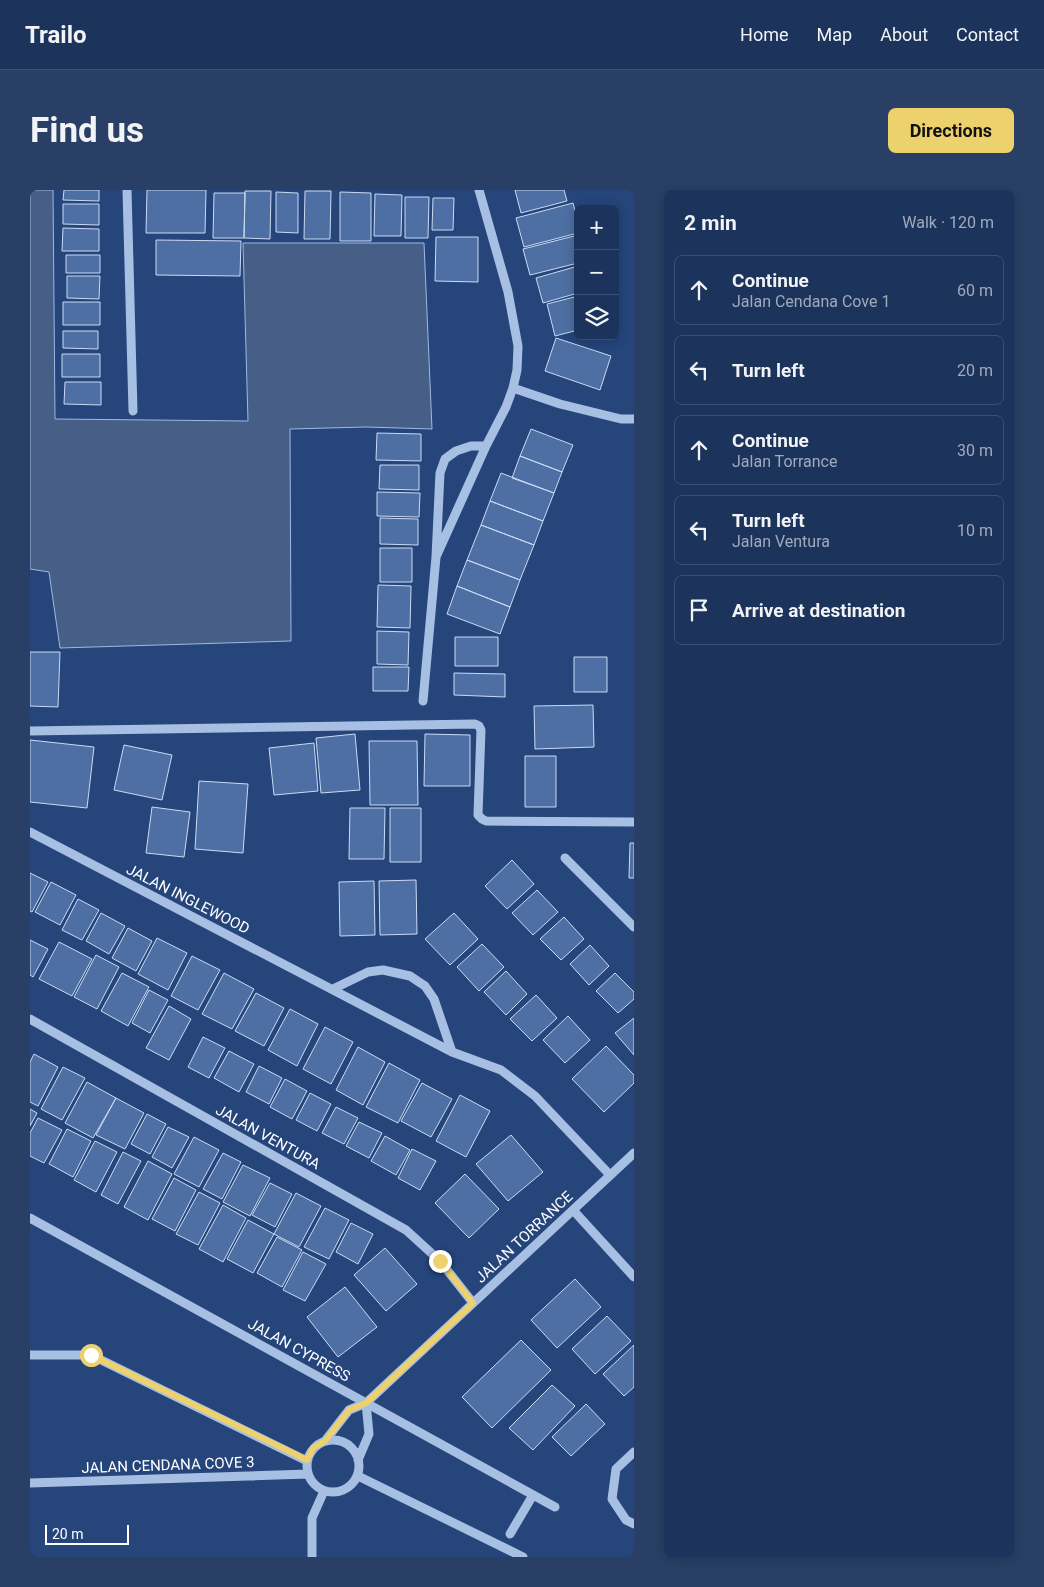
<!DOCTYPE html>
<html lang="en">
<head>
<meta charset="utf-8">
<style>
	:root { --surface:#1c345c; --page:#293f65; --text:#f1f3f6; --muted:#a0aabb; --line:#3a4f72; --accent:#edd16d }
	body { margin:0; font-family:Roboto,sans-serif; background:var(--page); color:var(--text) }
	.controls { position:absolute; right:15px; top:15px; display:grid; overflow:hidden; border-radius:8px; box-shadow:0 2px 12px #0003 }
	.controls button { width:45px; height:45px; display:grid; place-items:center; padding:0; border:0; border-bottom:1px solid var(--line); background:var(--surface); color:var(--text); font:25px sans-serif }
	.scale { position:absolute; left:15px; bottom:12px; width:84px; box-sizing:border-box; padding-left:5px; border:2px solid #fff; border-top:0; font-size:14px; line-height:18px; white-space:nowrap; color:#fff; -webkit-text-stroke:4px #25457b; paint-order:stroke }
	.stop { position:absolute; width:15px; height:15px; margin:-11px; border:4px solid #edd16d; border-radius:50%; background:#fff }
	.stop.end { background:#edd16d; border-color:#fff; box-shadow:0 1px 5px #0008 }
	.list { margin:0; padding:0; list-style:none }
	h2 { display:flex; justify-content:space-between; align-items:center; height:65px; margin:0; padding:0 20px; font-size:21px }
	h2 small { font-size:16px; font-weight:400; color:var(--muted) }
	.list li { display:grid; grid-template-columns:32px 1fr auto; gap:15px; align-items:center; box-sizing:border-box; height:70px; margin:0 10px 10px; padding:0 10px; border:1px solid var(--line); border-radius:8px }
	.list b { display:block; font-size:19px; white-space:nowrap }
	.list p { margin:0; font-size:16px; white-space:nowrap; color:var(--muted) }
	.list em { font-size:16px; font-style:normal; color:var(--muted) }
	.icon { flex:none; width:28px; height:28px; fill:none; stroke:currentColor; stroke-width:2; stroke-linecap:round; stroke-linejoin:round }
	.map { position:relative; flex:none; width:604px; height:1367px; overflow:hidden; border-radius:8px }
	header { display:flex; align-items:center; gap:30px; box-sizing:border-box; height:70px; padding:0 25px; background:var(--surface); border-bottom:1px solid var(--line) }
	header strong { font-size:24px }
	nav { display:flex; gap:28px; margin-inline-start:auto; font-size:18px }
	.intro { display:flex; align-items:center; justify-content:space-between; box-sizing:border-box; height:120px; padding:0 30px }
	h1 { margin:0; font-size:35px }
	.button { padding:12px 22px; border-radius:8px; background:var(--accent); color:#111; font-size:18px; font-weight:700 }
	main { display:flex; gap:30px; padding:0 30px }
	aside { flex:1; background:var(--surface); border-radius:8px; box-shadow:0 2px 12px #0003 }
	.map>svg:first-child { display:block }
	.water { fill:#475f86; stroke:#9db9e5 }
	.building { fill:#4d6fa3; stroke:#cbdbf3 }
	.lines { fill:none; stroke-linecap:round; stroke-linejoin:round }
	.minor { stroke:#a8bfe4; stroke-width:9 }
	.route { stroke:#edd16d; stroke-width:6 }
	.labels { text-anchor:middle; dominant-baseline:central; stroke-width:4; stroke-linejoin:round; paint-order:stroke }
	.street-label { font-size:15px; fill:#fff; stroke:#25457b }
</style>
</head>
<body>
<header>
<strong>Trailo</strong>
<nav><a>Home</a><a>Map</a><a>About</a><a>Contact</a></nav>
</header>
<div class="intro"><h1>Find us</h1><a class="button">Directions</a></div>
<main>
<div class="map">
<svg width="604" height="1367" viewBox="0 0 604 1367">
	<rect width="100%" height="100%" fill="#25457b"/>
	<path class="water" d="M 0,0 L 23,0 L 25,229 L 218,231 L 213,53 L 394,53 L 402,239 L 336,237 L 260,239 L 261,451 L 30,458 L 19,382 L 0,379 Z"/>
	<path class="building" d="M 34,0 L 69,0 L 69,11 L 33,10 Z
		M 117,0 L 176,0 L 175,43 L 116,43 Z
		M 485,0 L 534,0 L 537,11 L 491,23 Z
		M 215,1 L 241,1 L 240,49 L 214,48 Z
		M 275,1 L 301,1 L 300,49 L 274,49 Z
		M 246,2 L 268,3 L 268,43 L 246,42 Z
		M 310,2 L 341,3 L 341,51 L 310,51 Z
		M 184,3 L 215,3 L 214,48 L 183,48 Z
		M 345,4 L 372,5 L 371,46 L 344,46 Z
		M 375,7 L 399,7 L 398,48 L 375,48 Z
		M 403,8 L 424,8 L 423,40 L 402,40 Z
		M 543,13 L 548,33 L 548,43 L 494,57 L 486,28 Z
		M 33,14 L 69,14 L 69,35 L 33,34 Z
		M 33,38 L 69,39 L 69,61 L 32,61 Z
		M 548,45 L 548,73 L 500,85 L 493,59 Z
		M 406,47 L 448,47 L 448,92 L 405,91 Z
		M 126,50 L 211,51 L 210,86 L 126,85 Z
		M 36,65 L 70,65 L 70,83 L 36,83 Z
		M 548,76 L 548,103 L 513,113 L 506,88 Z
		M 37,86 L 70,86 L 69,109 L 37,108 Z
		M 548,106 L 548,140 L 525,146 L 517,114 Z
		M 33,112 L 70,112 L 70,135 L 33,135 Z
		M 33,141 L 68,141 L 68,159 L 33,158 Z
		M 526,148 L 581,166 L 570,200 L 515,181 Z
		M 32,164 L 70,164 L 70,187 L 32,187 Z
		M 35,192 L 71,192 L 71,215 L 34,214 Z
		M 501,239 L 543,255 L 532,282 L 490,266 Z
		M 347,243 L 391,244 L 391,271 L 346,270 Z
		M 490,266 L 532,282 L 524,303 L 482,288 Z
		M 350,275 L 389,275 L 389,300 L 349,299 Z
		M 471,283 L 524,303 L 513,331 L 460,311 Z
		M 347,302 L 390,303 L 389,327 L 347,326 Z
		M 460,311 L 513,331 L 504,355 L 451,335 Z
		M 350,328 L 388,329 L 388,355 L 350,354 Z
		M 451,335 L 504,355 L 490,390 L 437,370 Z
		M 350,358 L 382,358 L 382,392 L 350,392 Z
		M 437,370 L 490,390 L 480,417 L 427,396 Z
		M 348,395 L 381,396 L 380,438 L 347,437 Z
		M 427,396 L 480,417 L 470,444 L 417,424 Z
		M 347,441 L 379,442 L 378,475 L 347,474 Z
		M 425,447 L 468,447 L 468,476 L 425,476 Z
		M 0,462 L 30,462 L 28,517 L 0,516 Z
		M 544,467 L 577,467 L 577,502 L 544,502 Z
		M 343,477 L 379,477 L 378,501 L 343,501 Z
		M 424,483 L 475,484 L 475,507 L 424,505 Z
		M 563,515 L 564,557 L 505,559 L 504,516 Z
		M 325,544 L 330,600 L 291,603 L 286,548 Z
		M 395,544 L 440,545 L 440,596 L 394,596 Z
		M 0,550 L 64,557 L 57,618 L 0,612 Z
		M 339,551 L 387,551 L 388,615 L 340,615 Z
		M 284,553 L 288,601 L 244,605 L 239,558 Z
		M 94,555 L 142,565 L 132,610 L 84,600 Z
		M 495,566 L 526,566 L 526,617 L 495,617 Z
		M 169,591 L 218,594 L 213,663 L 165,659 Z
		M 122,617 L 160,622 L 154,667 L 116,663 Z
		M 320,618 L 355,618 L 354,669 L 319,669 Z
		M 360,618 L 391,618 L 391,672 L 360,672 Z
		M 600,653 L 604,653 L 604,688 L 599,688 Z
		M 482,670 L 504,694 L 477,719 L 455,696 Z
		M 0,683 L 18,692 L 2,722 L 0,721 Z
		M 386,690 L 387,744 L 350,745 L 349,691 Z
		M 344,691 L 345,745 L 310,746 L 309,692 Z
		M 21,692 L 46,705 L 30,735 L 5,722 Z
		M 507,700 L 528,722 L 503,745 L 482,723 Z
		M 48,709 L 69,720 L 52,750 L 32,740 Z
		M 71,723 L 95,736 L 79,764 L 56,751 Z
		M 424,723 L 448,749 L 420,775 L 395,749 Z
		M 534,727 L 554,749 L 531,770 L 510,749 Z
		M 98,738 L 122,751 L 106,781 L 82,768 Z
		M 127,748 L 157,763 L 138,800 L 108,784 Z
		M 0,750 L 18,759 L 3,787 L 0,785 Z
		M 29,752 L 62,769 L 42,806 L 9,789 Z
		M 452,754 L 474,777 L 449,801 L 427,777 Z
		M 560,755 L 579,776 L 559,795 L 540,774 Z
		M 66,765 L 89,777 L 67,819 L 44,807 Z
		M 162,766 L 190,780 L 168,820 L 141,806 Z
		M 476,781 L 497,804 L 476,825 L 454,802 Z
		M 92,783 L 119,797 L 98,836 L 71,821 Z
		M 194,783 L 224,799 L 202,839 L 172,824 Z
		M 585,783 L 604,802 L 604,809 L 588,823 L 566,801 Z
		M 119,800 L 138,810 L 120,843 L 102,833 Z
		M 226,803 L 254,818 L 234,856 L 205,841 Z
		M 506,805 L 527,828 L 502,851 L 480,829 Z
		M 139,816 L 161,829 L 139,870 L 116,858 Z
		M 260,819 L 288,834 L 267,876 L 238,860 Z
		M 538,826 L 560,850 L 535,873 L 513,850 Z
		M 604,828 L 604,865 L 585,843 Z
		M 295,837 L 323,852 L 301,894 L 273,879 Z
		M 173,847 L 195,858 L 179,888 L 158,877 Z
		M 576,856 L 604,885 L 604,893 L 574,922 L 542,889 Z
		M 328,857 L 355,872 L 333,915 L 306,900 Z
		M 199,861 L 224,874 L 209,902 L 184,888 Z
		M 4,864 L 28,877 L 8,916 L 0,912 L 0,872 Z
		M 359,873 L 390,890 L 368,933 L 336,917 Z
		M 229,876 L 252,888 L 239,914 L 216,902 Z
		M 33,877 L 55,888 L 32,930 L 11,919 Z
		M 255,889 L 277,901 L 262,929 L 240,917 Z
		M 57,892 L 86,908 L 63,948 L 35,933 Z
		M 392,893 L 422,909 L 401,947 L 371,931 Z
		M 280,903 L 301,914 L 287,941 L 266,930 Z
		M 430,905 L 460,921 L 436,967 L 406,951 Z
		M 86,908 L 114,923 L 95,959 L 66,945 Z
		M 306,917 L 328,928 L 314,954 L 292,943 Z
		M 0,919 L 7,923 L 0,936 Z
		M 117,924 L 136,934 L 120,964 L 101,954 Z
		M 8,928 L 32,940 L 14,973 L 0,966 L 0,943 Z
		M 329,932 L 352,943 L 339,968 L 316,956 Z
		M 138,937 L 159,947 L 142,978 L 122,967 Z
		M 37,939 L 61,951 L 43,987 L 19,974 Z
		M 481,945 L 513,982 L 478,1011 L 446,974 Z
		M 355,946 L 380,960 L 366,985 L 341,971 Z
		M 164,947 L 189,960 L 169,997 L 144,984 Z
		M 65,951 L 87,962 L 66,1002 L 44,990 Z
		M 382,959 L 406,971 L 390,1000 L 368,988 Z
		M 93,962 L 111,971 L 88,1014 L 71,1005 Z
		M 193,963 L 211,972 L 192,1009 L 173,999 Z
		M 118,971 L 142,984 L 118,1030 L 94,1017 Z
		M 213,975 L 240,988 L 220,1026 L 193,1012 Z
		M 435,984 L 469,1019 L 439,1048 L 405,1013 Z
		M 144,988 L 166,1000 L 145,1041 L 122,1029 Z
		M 240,993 L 262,1004 L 245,1037 L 222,1025 Z
		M 169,1002 L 190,1013 L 168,1055 L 146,1044 Z
		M 266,1003 L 291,1016 L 269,1057 L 244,1044 Z
		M 193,1015 L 216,1028 L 193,1072 L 169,1059 Z
		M 295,1018 L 319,1030 L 299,1069 L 274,1057 Z
		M 218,1030 L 244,1044 L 223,1083 L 197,1069 Z
		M 321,1033 L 343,1044 L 328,1074 L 306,1062 Z
		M 247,1047 L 272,1060 L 252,1097 L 227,1083 Z
		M 355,1058 L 387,1094 L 356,1121 L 324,1085 Z
		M 273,1062 L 296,1074 L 275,1111 L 253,1100 Z
		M 545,1089 L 571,1117 L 527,1158 L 501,1130 Z
		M 315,1097 L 347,1137 L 308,1167 L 277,1127 Z
		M 577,1126 L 601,1151 L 565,1184 L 542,1159 Z
		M 491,1150 L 521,1180 L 462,1238 L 432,1207 Z
		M 604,1155 L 604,1197 L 594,1206 L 573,1184 Z
		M 522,1195 L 545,1216 L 503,1260 L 479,1238 Z
		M 556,1214 L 575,1234 L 541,1266 L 522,1247 Z"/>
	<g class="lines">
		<path class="minor" d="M 97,0 L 103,221
			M 483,198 L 530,214 L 591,229 L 604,229
			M 406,367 L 456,256 L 476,217 L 483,198 L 487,180 L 488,156 L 478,102 L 449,0
			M 393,511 L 406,367 L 410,283 L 415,269 L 426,261 L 441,256 L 456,256
			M 0,541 L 445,534 L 449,536 L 451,540 L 448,625 L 452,629 L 456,631 L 604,632
			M 0,642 L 422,862 L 471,880 L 505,906 L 580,985
			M 535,668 L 604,737
			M 303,799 L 338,782 L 353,780 L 380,786 L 395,796 L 404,809 L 422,862
			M 0,829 L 376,1040 L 410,1071 L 443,1113
			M 543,1020 L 604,1087
			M 0,1028 L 525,1317
			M 0,1165 L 61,1165 L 277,1271
			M277 1276a26 26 0 1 1 52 0a26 26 0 1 1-52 0Z
			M 295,1251 L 319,1220 L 336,1213 L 604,963
			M 604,1262 L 586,1279 L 582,1309 L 596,1330 L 604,1334
			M 328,1270 L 339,1244 L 336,1213
			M 328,1286 L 493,1367
			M 0,1293 L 278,1284
			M 480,1344 L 503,1305
			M 282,1367 L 282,1328 L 294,1301"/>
	</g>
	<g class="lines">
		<path class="route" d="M 61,1165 L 277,1270 L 283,1258 L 295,1251 L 319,1220 L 336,1213 L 443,1113 L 410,1071"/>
	</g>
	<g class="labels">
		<g class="street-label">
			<text transform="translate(158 709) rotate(27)">JALAN INGLEWOOD</text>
			<text transform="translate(238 947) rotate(29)">JALAN VENTURA</text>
			<text transform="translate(494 1047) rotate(-43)">JALAN TORRANCE</text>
			<text transform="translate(269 1160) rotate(29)">JALAN CYPRESS</text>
			<text transform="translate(138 1275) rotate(-2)">JALAN CENDANA COVE 3</text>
		</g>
	</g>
</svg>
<div class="controls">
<button>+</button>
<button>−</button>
<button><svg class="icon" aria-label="layers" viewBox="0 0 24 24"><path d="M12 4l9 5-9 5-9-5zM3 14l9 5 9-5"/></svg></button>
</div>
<div class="scale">20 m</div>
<div class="stop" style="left:61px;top:1165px"></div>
<div class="stop end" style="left:410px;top:1071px"></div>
</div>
<aside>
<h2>2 min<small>Walk · 120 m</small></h2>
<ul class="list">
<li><svg class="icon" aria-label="ahead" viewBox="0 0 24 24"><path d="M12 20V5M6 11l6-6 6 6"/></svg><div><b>Continue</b><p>Jalan Cendana Cove 1</p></div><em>60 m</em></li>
<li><svg class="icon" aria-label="left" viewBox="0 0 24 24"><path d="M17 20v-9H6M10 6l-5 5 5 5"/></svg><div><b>Turn left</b></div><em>20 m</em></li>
<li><svg class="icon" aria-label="ahead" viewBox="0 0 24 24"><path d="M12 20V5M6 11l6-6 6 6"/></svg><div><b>Continue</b><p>Jalan Torrance</p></div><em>30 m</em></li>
<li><svg class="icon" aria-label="left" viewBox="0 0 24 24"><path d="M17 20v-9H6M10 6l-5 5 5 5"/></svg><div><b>Turn left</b><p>Jalan Ventura</p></div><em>10 m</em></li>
<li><svg class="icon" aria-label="arrive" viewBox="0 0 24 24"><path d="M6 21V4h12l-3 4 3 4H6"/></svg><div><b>Arrive at destination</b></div></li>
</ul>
</aside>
</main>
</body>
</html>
